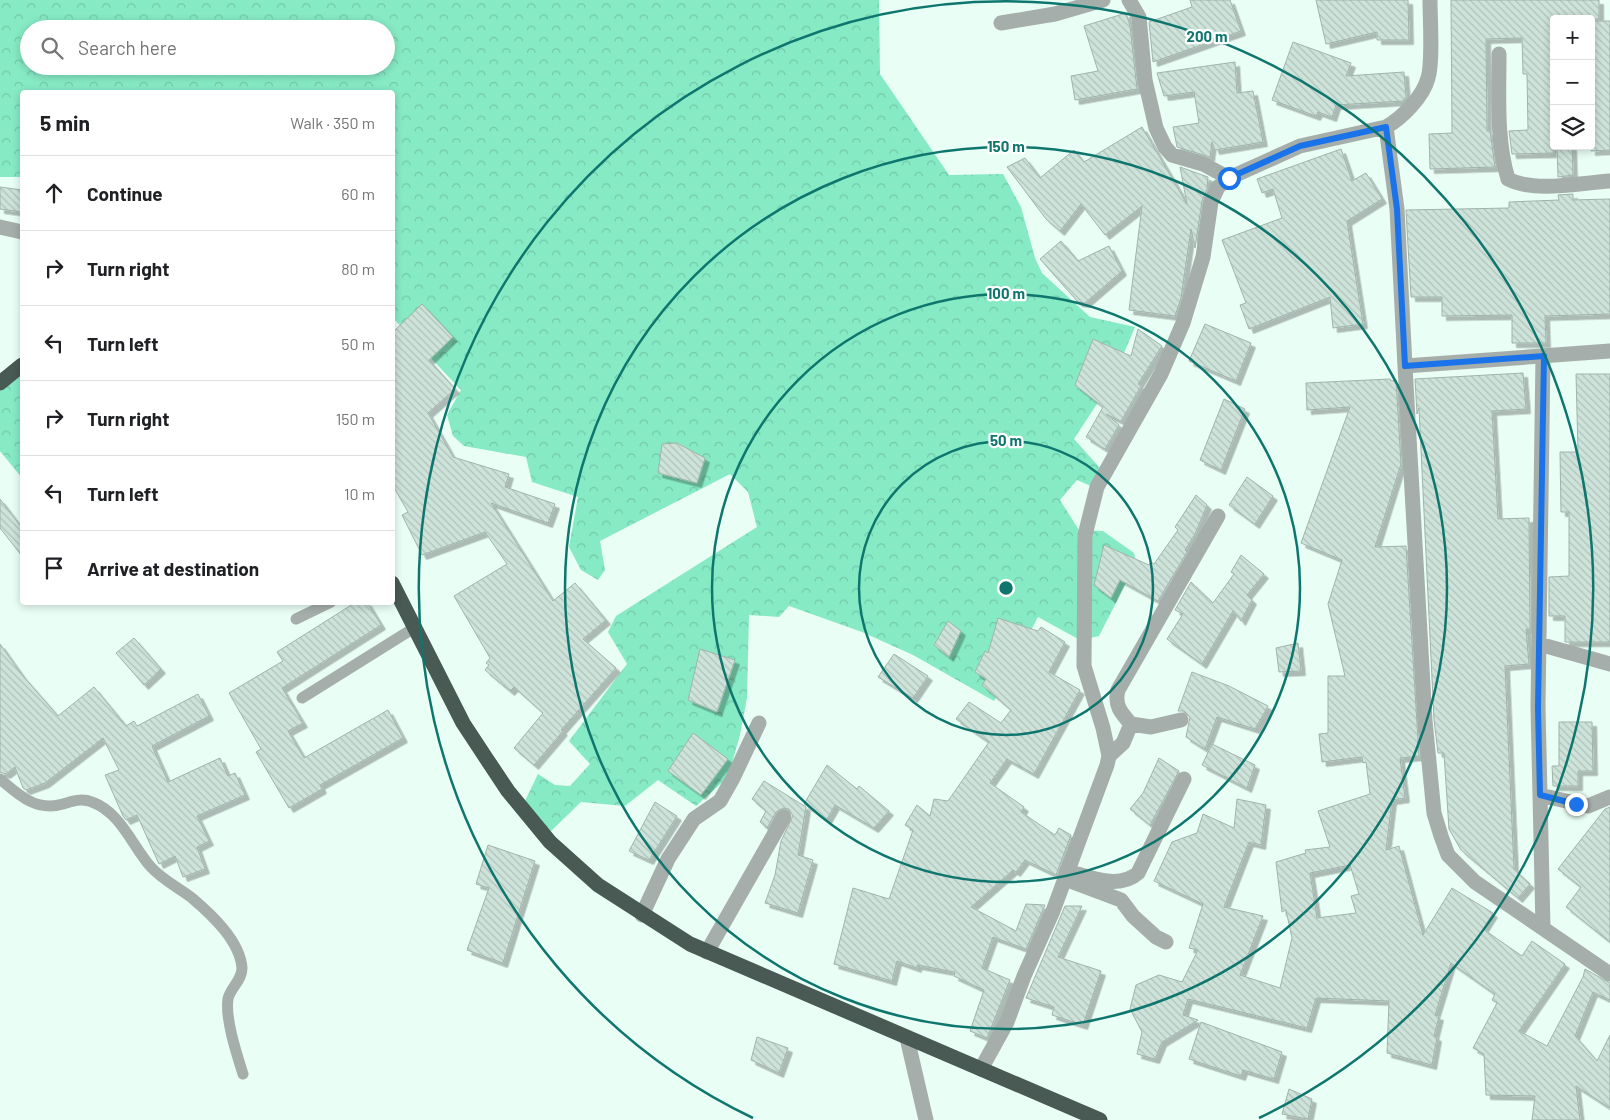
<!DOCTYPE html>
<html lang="en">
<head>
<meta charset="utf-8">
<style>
	:root { --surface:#fff; --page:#f2f2f2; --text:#202124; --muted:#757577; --line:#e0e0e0 }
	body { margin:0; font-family:Barlow,sans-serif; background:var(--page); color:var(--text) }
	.controls { position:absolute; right:15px; top:15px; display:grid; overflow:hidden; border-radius:5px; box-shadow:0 2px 8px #0003 }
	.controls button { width:45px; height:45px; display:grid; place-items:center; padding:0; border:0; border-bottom:1px solid var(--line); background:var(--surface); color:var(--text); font:25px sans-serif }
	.stop { position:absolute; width:15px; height:15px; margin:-11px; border:4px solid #1a73e8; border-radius:50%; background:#fff }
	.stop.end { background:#1a73e8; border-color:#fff; box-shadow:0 1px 5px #0008 }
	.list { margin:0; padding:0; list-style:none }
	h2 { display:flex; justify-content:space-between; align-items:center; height:65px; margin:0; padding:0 20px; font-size:21px }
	h2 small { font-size:16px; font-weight:400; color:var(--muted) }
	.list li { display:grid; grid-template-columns:32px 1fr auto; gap:15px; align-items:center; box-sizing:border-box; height:75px; padding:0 20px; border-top:1px solid var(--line) }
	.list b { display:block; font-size:19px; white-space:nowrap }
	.list em { font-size:16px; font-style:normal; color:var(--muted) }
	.icon { flex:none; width:28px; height:28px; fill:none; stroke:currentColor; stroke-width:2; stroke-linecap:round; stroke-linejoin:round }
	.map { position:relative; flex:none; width:1610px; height:1120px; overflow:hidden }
	.search { position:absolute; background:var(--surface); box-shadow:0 2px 8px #0003; left:20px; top:20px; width:375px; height:55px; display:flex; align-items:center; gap:12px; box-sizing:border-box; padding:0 18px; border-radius:28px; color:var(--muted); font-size:19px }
	.panel { position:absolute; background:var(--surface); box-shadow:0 2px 8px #0003; left:20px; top:90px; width:375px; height:515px; border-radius:5px }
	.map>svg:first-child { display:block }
	.forest { fill:url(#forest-crowns); fill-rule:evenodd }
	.building { fill:url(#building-back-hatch); stroke:#a0b4ab; fill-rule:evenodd; filter:url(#shadow) }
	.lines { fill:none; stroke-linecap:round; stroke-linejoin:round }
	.lane { stroke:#a5aeaa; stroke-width:11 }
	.street { stroke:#a5aeaa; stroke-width:15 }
	.highway { stroke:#485a53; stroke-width:15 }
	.route { stroke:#1a73e8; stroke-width:6 }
	.ring { fill:none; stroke:#0f766e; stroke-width:2.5 }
	.centre { fill:#0f766e; stroke:#fff; stroke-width:2.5 }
	.ring-label { font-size:15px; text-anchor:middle; font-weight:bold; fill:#0f766e; stroke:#fff; stroke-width:4.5; stroke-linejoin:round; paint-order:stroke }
</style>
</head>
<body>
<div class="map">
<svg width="1610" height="1120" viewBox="0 0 1610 1120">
	<defs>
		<pattern id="forest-crowns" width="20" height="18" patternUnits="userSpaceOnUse" patternTransform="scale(1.25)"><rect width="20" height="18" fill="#86eac5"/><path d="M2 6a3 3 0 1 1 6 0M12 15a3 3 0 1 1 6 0" fill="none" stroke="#73c8a9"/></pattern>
		<pattern id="building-back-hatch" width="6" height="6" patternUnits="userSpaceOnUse" patternTransform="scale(1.25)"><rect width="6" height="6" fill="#cee3da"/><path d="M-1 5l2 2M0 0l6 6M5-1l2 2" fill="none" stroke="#b0c2bb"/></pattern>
		<filter id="shadow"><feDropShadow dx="4.5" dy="4.5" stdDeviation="0" flood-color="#0004"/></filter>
	</defs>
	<rect width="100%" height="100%" fill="#e9fef5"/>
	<path class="forest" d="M 0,0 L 879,0 L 880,74 L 949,175 L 1003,174 L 1021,207 L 1035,258 L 1042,273 L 1090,317 L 1135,327 L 1112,381 L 1074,439 L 1100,468 L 1093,487 L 1077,480 L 1060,500 L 1079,530 L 1103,531 L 1134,553 L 1140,581 L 1126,583 L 1099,636 L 1080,640 L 1038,617 L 994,701 L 913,655 L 862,632 L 789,606 L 779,617 L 749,615 L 747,698 L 740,735 L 728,777 L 696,806 L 658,780 L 625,806 L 581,802 L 550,832 L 525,801 L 538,774 L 555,785 L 570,786 L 590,764 L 569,741 L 627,664 L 608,632 L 616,616 L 757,527 L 748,492 L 730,474 L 600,541 L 605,570 L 598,580 L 581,570 L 569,547 L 578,497 L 532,482 L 526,457 L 464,446 L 453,436 L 447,415 L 461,390 L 393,318 L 392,92 L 22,92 L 22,177 L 0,177 ZM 29,29 L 386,29 L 386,66 L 29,66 Z
		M 22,372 L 22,478 L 0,451 L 0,387 Z"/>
	<path class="building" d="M 1190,0 L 1230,0 L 1241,31 L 1153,62 L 1149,22 L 1192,7 Z
		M 1316,0 L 1408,0 L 1409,40 L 1377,40 L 1377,32 L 1326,44 Z
		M 1451,0 L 1599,0 L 1599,19 L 1554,19 L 1554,153 L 1512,154 L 1509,131 L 1528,130 L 1527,74 L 1523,74 L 1522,38 L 1486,39 L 1487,131 L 1490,131 L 1495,167 L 1430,169 L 1429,134 L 1452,133 Z
		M 1126,13 L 1130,26 L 1137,89 L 1075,100 L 1071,76 L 1098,71 L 1084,26 Z
		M 1591,21 L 1610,21 L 1610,150 L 1591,151 Z
		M 1293,42 L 1351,63 L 1346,76 L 1404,72 L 1406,97 L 1403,101 L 1336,105 L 1332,117 L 1318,112 L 1316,116 L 1272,100 Z
		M 1235,62 L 1237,93 L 1253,91 L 1263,142 L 1215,150 L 1212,142 L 1210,157 L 1177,147 L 1173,127 L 1199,123 L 1194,92 L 1164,96 L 1157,73 Z
		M 1142,127 L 1187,204 L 1180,167 L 1208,177 L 1207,189 L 1202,201 L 1195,248 L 1191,229 L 1181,298 L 1175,316 L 1129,310 L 1142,206 L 1105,235 L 1081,204 L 1060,231 L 1046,219 L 1007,167 L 1025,158 L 1040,178 L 1074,150 L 1084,162 Z
		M 1557,146 L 1572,146 L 1573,175 L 1558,177 Z
		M 1341,149 L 1352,181 L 1366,173 L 1382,199 L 1347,221 L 1363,324 L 1333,328 L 1330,297 L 1249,329 L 1240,305 L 1246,303 L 1222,240 L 1282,218 L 1273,189 L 1262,193 L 1257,179 Z
		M 0,187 L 22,190 L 22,212 L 0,209 Z
		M 1573,194 L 1573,200 L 1610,199 L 1610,314 L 1545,316 L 1546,343 L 1512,343 L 1512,315 L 1442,316 L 1442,297 L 1411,297 L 1406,210 L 1509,208 L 1509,202 L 1559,200 L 1558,195 Z
		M 1061,241 L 1078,261 L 1109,246 L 1122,271 L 1085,303 L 1078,302 L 1040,259 Z
		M 422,304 L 453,337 L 429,360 L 455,389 L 428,413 L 453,457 L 509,474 L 505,487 L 555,504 L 548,523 L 491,503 L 553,601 L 575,583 L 606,620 L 583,639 L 616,668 L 561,730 L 563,731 L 534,765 L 514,748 L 543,713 L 514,687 L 510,691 L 485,670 L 489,665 L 486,663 L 490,658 L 454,596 L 507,564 L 485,532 L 422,555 L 402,515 L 408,512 L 392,484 L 392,333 Z
		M 1205,324 L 1251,343 L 1236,381 L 1189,361 Z
		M 1138,329 L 1162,346 L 1138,384 L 1141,386 L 1121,421 L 1106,414 L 1119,425 L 1105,449 L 1086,437 L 1103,407 L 1075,385 L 1093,339 L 1131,356 Z
		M 1523,373 L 1526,409 L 1492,411 L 1498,519 L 1529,518 L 1530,629 L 1526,629 L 1529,664 L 1505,666 L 1514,869 L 1530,884 L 1518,898 L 1461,850 L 1449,829 L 1444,753 L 1438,753 L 1434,720 L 1419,408 L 1417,414 L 1415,379 Z
		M 1576,374 L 1610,374 L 1610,642 L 1565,642 L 1565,616 L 1549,616 L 1549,577 L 1569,576 L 1569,512 L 1561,512 L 1560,452 L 1578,452 Z
		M 1390,379 L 1391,381 L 1396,380 L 1401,464 L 1375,547 L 1406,546 L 1419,756 L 1400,758 L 1405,798 L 1392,800 L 1386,850 L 1399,846 L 1423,935 L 1452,888 L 1493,913 L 1483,929 L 1522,956 L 1532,941 L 1565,964 L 1519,1031 L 1547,1046 L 1583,977 L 1585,969 L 1610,983 L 1610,1000 L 1593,992 L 1575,1036 L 1597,1061 L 1610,1035 L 1610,1108 L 1576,1086 L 1580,1120 L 1532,1120 L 1535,1096 L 1486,1095 L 1484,1054 L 1473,1048 L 1497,1003 L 1492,1000 L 1495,994 L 1451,963 L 1435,1015 L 1439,1016 L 1434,1036 L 1437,1037 L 1432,1065 L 1387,1053 L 1389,1001 L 1316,998 L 1307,1028 L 1188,999 L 1183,1015 L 1198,1020 L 1162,1042 L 1155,1059 L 1137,1054 L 1142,1032 L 1130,1009 L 1136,985 L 1159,975 L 1182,982 L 1198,950 L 1189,948 L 1203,904 L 1154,881 L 1172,842 L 1197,833 L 1203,814 L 1234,828 L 1237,799 L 1266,805 L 1261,845 L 1249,842 L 1224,907 L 1263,916 L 1240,975 L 1280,988 L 1292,938 L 1286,910 L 1282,912 L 1276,862 L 1306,853 L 1305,850 L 1330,847 L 1318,811 L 1370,794 L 1366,762 L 1363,763 L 1362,757 L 1322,762 L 1319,734 L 1328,733 L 1328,676 L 1345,676 L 1328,604 L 1342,560 L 1301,543 L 1350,407 L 1307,410 L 1306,383 ZM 1350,865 L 1359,894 L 1351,896 L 1356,913 L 1317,918 L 1310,873 Z
		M 1224,399 L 1245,409 L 1221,470 L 1200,460 Z
		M 677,443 L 705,458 L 697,483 L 658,473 L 662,444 Z
		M 1247,477 L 1273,496 L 1255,524 L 1229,505 Z
		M 1196,495 L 1207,505 L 1195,534 L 1185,550 L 1187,552 L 1158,601 L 1120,580 L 1111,598 L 1094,585 L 1104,545 L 1149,565 L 1151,562 L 1154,564 L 1178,530 L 1175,527 Z
		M 0,499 L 22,528 L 22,556 L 0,528 Z
		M 1241,555 L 1264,574 L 1247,595 L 1252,600 L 1241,621 L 1233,611 L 1202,664 L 1167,639 L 1183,614 L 1175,610 L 1191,582 L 1213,603 L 1234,574 L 1231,572 Z
		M 356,602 L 367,602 L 381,625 L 282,688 L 303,723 L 288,731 L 304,758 L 388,710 L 403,738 L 320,785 L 322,789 L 289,808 L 256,752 L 261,749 L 229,693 L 283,661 L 277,652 Z
		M 998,618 L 1038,631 L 1041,627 L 1065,642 L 1049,672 L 1080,690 L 1034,774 L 1007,759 L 990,783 L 1024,807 L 1021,812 L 1055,835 L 1059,828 L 1071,835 L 1056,875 L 1025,860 L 1016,872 L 1013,870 L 971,907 L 1016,931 L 1026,904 L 1045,905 L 1026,949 L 993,937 L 982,968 L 1010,980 L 987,1038 L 970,1031 L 984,990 L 954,976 L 955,972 L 917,965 L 917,968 L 897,961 L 892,981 L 834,964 L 853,888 L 889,899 L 913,830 L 905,825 L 917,805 L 930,816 L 934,799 L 948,801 L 989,742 L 956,719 L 969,702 L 1001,723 L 1011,710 L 982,685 L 986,679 L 975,672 L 985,651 L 988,653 Z
		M 948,621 L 961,631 L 949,657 L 934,645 Z
		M 134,638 L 161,669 L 144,685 L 116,653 Z
		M 1298,643 L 1301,671 L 1279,672 L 1276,648 Z
		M 0,644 L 22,675 L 58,716 L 94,687 L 126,726 L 134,721 L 137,726 L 198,694 L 209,716 L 152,746 L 168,782 L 220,758 L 228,776 L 235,773 L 245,795 L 197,816 L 209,841 L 197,847 L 205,869 L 183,877 L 175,856 L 159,864 L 137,815 L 126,820 L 123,816 L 105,775 L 119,770 L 103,738 L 45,783 L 26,790 L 23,788 L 15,767 L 6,774 L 0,772 Z
		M 700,649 L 735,660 L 717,712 L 688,700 Z
		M 894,654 L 928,676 L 913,698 L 878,677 Z
		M 1192,672 L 1229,686 L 1268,706 L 1255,729 L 1217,717 L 1205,749 L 1186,737 L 1190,717 L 1184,711 L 1178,711 Z
		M 1559,722 L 1592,722 L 1593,771 L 1578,771 L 1578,786 L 1553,786 L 1552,766 L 1559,766 Z
		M 693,733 L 728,759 L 701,795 L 668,771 Z
		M 1212,744 L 1255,765 L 1247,788 L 1202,765 Z
		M 1159,758 L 1179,771 L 1150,825 L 1130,809 L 1143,793 Z
		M 827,765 L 857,789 L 859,786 L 889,811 L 874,828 L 835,805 L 827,819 L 804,804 Z
		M 764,781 L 806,807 L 798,855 L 813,860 L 798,913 L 765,903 L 775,875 L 781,841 L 793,816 L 789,809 L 783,808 L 776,812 L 767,828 L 760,822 L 766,811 L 752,799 Z
		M 655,802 L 677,816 L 649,860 L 629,851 Z
		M 1610,807 L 1610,942 L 1566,907 L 1581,887 L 1558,869 L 1605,809 Z
		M 488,845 L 535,861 L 503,963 L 467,950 L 489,888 L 476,884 Z
		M 1065,906 L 1082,906 L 1058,957 L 1101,971 L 1083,1025 L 1052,1015 L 1054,1007 L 1026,998 Z
		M 1201,1022 L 1282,1052 L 1274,1079 L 1243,1070 L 1241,1076 L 1189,1059 Z
		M 757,1037 L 788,1048 L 779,1073 L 751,1060 Z
		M 1289,1089 L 1312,1099 L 1308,1119 L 1282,1114 Z"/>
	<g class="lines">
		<path class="lane" d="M 296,619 L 331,602
			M 302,698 L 414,628
			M 0,779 C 19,795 36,812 63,804 C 72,801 82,798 92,802 C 120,812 132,845 150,866 C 161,879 179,888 192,898 C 212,915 240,941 242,968 C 242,981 230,988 228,999 C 225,1019 237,1055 243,1074"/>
		<path class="street" d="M 1129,0 L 1139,17 L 1145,80 L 1156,128 L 1165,147 L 1172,155 L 1203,164 L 1229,178
			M 1001,23 L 1055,14 L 1103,0
			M 1499,54 C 1499,96 1496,139 1508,179 C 1534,193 1580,183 1610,181
			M 1386,127 C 1402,118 1423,97 1428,78 C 1433,62 1430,19 1430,0
			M 0,227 L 22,232
			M 1610,351 L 1405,366 L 1425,721 L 1434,813 L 1441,836 L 1448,855 L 1475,882 L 1610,974
			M 1539,644 L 1610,664
			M 1131,724 L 1151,727 L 1181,720
			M 1109,756 L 1123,743 L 1131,724 C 1121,713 1114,705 1118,690 L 1218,516
			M 1540,795 L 1588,806 L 1610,797
			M 1067,871 C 1089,877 1119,890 1138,873 L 1184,779
			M 1073,882 L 1121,900 L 1133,916 L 1156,937 L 1166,942
			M 642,915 L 668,859 L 694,819 L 720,801 L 733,778 L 759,723
			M 1543,928 L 1538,707 L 1543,356
			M 707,952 L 784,817
			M 907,1038 L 926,1120
			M 981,1069 L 1007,1022 L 1024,976 L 1053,911 L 1107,765 L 1109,756 L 1103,728 L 1084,666 L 1085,535 L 1097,487 L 1161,374 L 1183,323 L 1203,257 L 1211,202 L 1218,187 L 1229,178 L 1300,146 L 1386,127 L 1397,209 L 1405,366"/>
		<path class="highway" d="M 0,383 L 22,365
			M 392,583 L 463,723 L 486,758 L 508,791 L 550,842 L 598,885 L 690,944 L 1100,1120"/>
	</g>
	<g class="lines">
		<path class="route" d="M 1229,178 L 1300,146 L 1386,127 L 1397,209 L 1405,366 L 1544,356 L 1538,708 L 1540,795 L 1576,804"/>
	</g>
	<g class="ring">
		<circle cx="1006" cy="588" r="147"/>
		<circle cx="1006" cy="588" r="294"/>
		<circle cx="1006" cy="588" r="441"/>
		<path d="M753 1118A587 587 0 1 1 1259 1118"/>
	</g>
	<circle cx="1006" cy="588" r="8" class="centre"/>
	<g class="ring-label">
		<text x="1207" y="42">200 m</text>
		<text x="1006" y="152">150 m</text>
		<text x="1006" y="299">100 m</text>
		<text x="1006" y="446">50 m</text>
	</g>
</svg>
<div class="controls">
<button>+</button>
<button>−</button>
<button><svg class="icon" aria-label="layers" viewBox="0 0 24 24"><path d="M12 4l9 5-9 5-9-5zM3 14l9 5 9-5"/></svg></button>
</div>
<div class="stop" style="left:1229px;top:178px"></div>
<div class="stop end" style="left:1576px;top:804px"></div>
<div class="search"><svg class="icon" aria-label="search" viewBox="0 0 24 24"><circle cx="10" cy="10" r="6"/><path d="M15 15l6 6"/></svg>Search here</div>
<section class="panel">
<h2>5 min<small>Walk · 350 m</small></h2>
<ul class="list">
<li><svg class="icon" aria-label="ahead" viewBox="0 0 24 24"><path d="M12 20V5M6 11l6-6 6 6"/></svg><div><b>Continue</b></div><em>60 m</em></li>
<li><svg class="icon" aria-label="right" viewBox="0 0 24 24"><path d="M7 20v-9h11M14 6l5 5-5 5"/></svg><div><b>Turn right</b></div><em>80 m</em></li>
<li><svg class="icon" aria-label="left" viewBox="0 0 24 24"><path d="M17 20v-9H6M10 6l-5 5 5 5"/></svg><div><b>Turn left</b></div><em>50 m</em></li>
<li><svg class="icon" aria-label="right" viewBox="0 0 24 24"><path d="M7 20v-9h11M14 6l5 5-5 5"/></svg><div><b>Turn right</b></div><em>150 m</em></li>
<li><svg class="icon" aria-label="left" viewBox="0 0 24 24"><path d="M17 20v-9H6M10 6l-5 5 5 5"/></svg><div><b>Turn left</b></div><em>10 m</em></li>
<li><svg class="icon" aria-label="arrive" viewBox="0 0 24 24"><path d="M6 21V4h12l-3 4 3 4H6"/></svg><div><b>Arrive at destination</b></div></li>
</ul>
</section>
</div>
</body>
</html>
